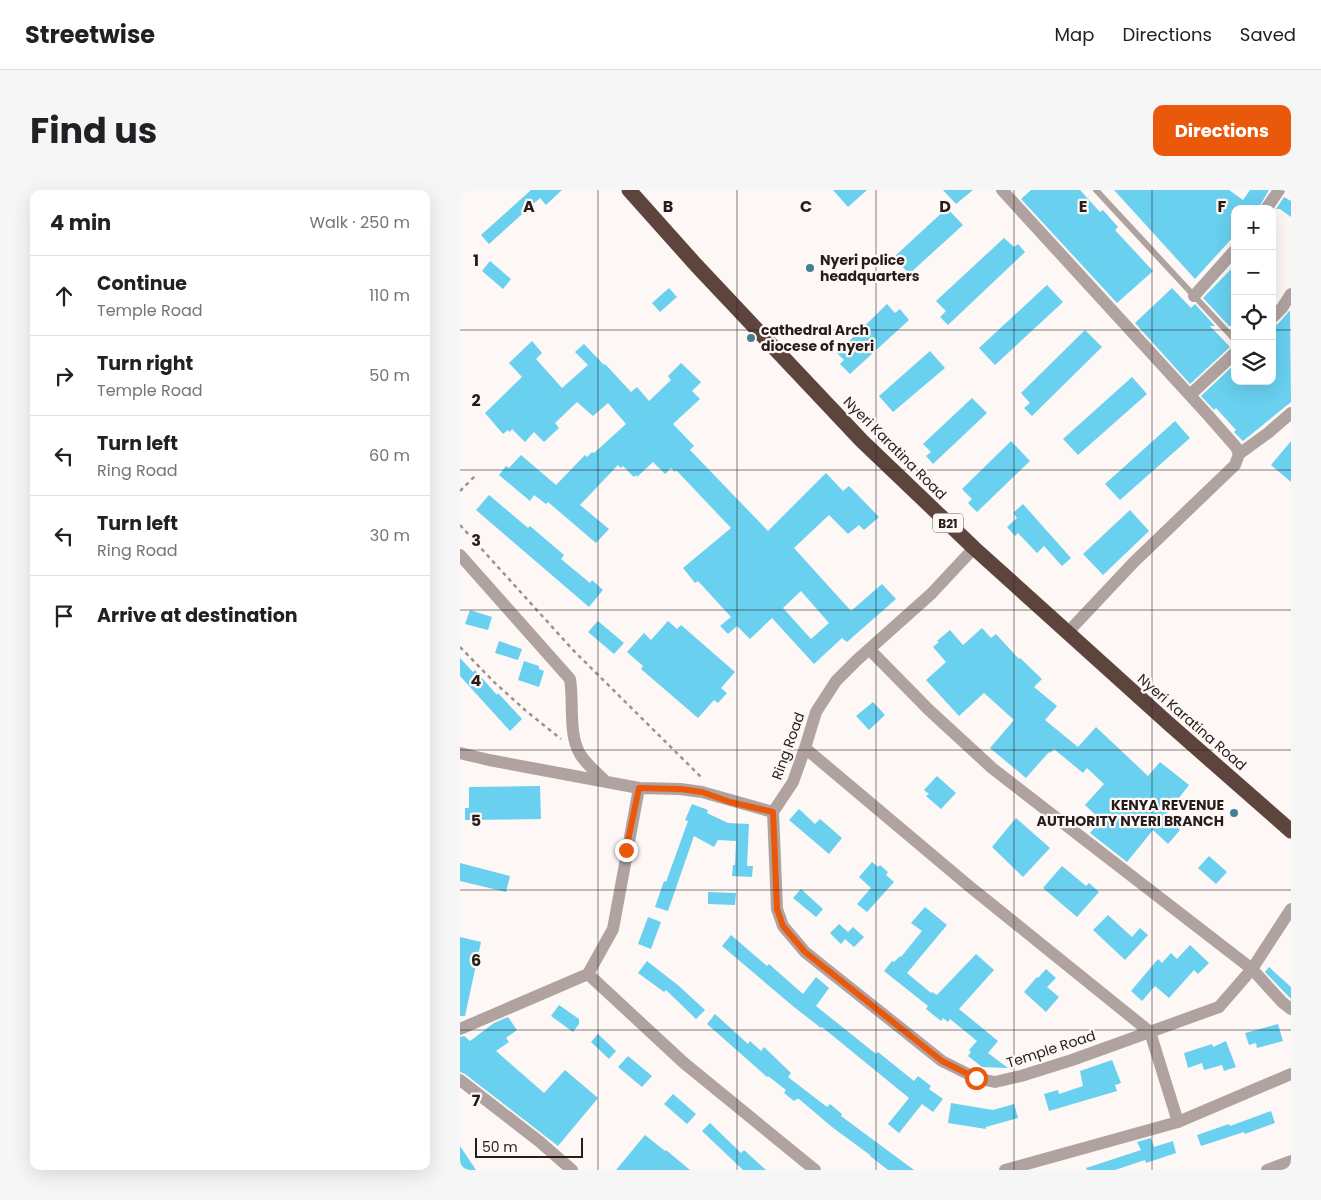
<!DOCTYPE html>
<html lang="en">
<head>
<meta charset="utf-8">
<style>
	:root { --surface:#fff; --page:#f6f6f6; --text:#202124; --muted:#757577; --line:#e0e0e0; --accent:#ea580c }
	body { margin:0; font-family:Poppins,sans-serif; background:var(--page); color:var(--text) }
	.controls { position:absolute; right:15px; top:15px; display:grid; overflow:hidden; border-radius:10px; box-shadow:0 5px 20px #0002 }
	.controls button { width:45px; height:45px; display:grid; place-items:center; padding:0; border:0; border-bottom:1px solid var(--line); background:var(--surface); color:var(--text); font:25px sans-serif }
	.scale { position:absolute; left:15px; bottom:12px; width:108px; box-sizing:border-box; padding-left:5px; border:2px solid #271c19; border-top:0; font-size:14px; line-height:18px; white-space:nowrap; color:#271c19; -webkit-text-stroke:4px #fdf7f5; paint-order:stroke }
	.stop { position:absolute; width:15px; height:15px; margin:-11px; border:4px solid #ea580c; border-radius:50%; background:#fff }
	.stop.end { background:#ea580c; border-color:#fff; box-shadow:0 1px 5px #0008 }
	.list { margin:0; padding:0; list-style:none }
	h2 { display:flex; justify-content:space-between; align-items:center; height:65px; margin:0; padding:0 20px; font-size:21px }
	h2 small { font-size:16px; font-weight:400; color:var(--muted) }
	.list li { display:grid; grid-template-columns:32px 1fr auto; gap:15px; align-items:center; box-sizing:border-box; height:80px; padding:0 20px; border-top:1px solid var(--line) }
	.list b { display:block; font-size:19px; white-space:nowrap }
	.list p { margin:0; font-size:16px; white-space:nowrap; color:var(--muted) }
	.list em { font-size:16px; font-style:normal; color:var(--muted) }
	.icon { flex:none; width:28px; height:28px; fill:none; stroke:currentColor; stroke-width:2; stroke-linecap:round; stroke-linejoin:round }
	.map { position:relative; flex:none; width:831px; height:980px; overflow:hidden; border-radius:10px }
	header { display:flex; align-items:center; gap:30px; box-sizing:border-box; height:70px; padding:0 25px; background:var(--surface); border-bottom:1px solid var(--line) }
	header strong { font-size:24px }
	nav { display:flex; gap:28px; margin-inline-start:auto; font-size:18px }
	.intro { display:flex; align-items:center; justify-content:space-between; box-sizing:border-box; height:120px; padding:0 30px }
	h1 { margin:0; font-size:35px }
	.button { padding:12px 22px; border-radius:10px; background:var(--accent); color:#fff; font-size:18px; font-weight:700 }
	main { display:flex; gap:30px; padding:0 30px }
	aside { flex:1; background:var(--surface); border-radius:10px; box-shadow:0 5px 20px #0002 }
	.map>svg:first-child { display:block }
	.building { fill:#69d0f0; fill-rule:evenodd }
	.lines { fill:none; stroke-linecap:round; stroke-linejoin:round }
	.path { stroke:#9b9391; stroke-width:2.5; stroke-dasharray:4 4; stroke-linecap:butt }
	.lane { stroke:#b0a39f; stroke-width:6 }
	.street { stroke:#b0a39f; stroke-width:12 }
	.highway { stroke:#5d443d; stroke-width:15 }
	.route { stroke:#ea580c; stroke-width:6 }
	.grid { fill:none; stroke:#271c19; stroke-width:1; stroke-opacity:0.55 }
	.poi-dot { fill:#428195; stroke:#fdf7f5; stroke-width:2 }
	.labels { text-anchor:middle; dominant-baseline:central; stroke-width:4.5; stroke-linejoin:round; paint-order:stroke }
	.shield { fill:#fdf7f5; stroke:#675e5b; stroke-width:1 }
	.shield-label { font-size:12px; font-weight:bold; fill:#271c19 }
	.poi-label { font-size:14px; font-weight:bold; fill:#271c19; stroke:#fdf7f5; text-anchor:start }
	.street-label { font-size:14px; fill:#271c19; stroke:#fdf7f5 }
	.grid-label { font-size:16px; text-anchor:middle; font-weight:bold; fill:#271c19; stroke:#fdf7f5; stroke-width:4.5; stroke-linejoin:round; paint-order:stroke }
</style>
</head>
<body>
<header>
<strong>Streetwise</strong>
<nav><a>Map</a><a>Directions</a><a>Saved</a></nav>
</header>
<div class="intro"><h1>Find us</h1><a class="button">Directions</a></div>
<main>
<aside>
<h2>4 min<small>Walk · 250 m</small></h2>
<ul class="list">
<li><svg class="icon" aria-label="ahead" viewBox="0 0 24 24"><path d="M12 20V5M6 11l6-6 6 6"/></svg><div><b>Continue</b><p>Temple Road</p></div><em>110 m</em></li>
<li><svg class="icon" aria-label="right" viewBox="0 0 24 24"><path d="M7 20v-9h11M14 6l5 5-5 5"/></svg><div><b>Turn right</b><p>Temple Road</p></div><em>50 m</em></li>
<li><svg class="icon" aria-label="left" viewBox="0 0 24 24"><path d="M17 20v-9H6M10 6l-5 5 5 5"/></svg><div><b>Turn left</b><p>Ring Road</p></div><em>60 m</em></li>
<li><svg class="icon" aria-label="left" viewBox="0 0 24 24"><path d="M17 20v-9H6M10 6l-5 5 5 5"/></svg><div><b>Turn left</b><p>Ring Road</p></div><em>30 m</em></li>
<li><svg class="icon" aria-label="arrive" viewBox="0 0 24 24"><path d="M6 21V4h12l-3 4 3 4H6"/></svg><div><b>Arrive at destination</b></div></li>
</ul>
</aside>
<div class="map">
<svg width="831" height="980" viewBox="0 0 831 980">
	<rect width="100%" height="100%" fill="#fdf7f5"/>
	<path class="building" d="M 71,0 L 102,0 L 86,15 L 80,8 L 29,54 L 21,45 Z
		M 373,0 L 407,0 L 388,17 Z
		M 483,0 L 513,0 L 496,14 Z
		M 571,0 L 620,0 L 640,22 L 643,20 L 658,37 L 655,40 L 693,81 L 657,113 L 561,9 Z
		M 654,0 L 769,0 L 783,10 L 790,0 L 809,0 L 798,19 L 775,19 L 775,45 L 735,89 Z
		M 824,7 L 831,11 L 831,27 L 820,19 L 816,19 Z
		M 487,18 L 503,35 L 449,84 L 434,67 Z
		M 544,48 L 554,57 L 558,54 L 565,62 L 488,135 L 480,127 L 486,121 L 476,111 Z
		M 30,71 L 51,89 L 43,99 L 22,81 Z
		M 775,75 L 775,136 L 769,136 L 743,108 Z
		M 587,95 L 603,112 L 535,175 L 519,158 Z
		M 209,98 L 217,107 L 200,122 L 192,113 Z
		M 712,98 L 731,118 L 735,114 L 755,136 L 750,136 L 770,157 L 730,194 L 675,133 Z
		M 427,114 L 435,123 L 440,119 L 449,130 L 390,184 L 380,174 L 384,170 L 377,163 Z
		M 830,120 L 831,212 L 783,251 L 774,242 L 776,240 L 756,218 L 754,220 L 741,206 L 775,174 L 775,191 L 812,191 L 812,136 L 818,134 Z
		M 625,140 L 642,157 L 572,226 L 564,218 L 570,213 L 561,203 Z
		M 72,151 L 82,163 L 76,169 L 102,198 L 128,175 L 115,162 L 124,154 L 144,175 L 145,174 L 171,202 L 177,197 L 189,211 L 211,190 L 208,186 L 221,173 L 241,192 L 232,201 L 240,209 L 213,234 L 234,256 L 230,260 L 308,341 L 366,283 L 383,301 L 389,296 L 419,327 L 404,340 L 399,335 L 388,344 L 369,325 L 334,358 L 391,421 L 422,394 L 436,409 L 387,452 L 382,448 L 354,474 L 312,428 L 290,449 L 277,436 L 268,444 L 260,436 L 271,427 L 238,391 L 235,393 L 223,378 L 271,338 L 216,280 L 215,282 L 211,278 L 205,284 L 193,272 L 177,287 L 176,285 L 174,287 L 163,276 L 161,278 L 158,275 L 120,315 L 149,339 L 136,353 L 88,312 L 86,314 L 74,305 L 70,311 L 39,285 L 46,276 L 49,278 L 61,265 L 96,295 L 125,265 L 127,267 L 132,262 L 134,263 L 166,234 L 148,213 L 133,226 L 117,212 L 95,233 L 99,238 L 84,252 L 74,242 L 65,252 L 52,239 L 50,242 L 48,240 L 43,244 L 25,223 L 62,187 L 49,173 ZM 341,401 L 369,433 L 351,449 L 323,418 Z
		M 470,161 L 485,178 L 433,222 L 419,206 Z
		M 672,187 L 687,204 L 618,265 L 603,249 Z
		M 512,208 L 527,223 L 473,274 L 466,266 L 471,262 L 463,254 Z
		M 715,231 L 730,248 L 660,310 L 645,294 Z
		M 551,251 L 570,271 L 517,322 L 508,313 L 512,309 L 502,299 Z
		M 831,251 L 831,292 L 811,275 Z
		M 29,305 L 68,338 L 70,336 L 104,365 L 101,369 L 130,393 L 132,390 L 143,400 L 129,417 L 16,320 Z
		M 563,314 L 611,368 L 602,376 L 584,356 L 577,363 L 558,343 L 555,346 L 547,337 L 557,328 L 553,323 Z
		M 670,320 L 689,341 L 643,385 L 623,364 Z
		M 10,420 L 32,427 L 28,440 L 5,434 Z
		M 138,431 L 164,453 L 154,464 L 128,442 Z
		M 208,431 L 217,439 L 221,435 L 275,482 L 261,498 L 267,503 L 258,513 L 254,510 L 238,528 L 181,479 L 183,476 L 167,462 L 184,443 L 191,450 Z
		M 522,438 L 531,448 L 536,444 L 559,469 L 560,468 L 582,489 L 574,497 L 597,516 L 585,530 L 618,557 L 636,537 L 688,586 L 700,572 L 729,595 L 704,627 L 720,640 L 708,654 L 693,640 L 667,672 L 630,643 L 641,630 L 625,615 L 644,594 L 627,578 L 623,583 L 594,559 L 590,563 L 589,562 L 566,588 L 530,558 L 554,530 L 524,503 L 499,526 L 466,490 L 486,472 L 473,457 L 479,452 L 477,451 L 490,440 L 503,455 Z
		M 39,451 L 62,459 L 58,470 L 35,463 Z
		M 0,468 L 13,482 L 15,480 L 37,505 L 38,503 L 62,529 L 50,541 L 0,486 Z
		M 64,471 L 79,476 L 79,479 L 84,481 L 79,497 L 58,490 Z
		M 413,512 L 425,525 L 409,540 L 396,526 Z
		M 477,586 L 496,603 L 481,619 L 466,606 L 469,604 L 464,600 Z
		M 80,596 L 81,629 L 5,630 L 5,618 L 9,618 L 9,597 Z
		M 232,614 L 248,620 L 247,623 L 268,633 L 289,634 L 287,676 L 293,676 L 292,687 L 272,686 L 273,675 L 275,675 L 276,651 L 258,650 L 254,657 L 234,646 L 208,721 L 195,717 L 204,691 L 206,692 L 228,631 L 225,630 Z
		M 339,619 L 355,634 L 360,629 L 382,648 L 369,664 L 329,630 Z
		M 556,628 L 590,658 L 563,687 L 532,657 Z
		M 749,666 L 767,682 L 756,694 L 738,678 Z
		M 412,672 L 418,677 L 420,675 L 428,682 L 426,685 L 434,692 L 407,722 L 397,714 L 411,698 L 399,687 Z
		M 0,673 L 50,686 L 46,702 L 0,691 Z
		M 602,676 L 626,696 L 629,693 L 639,702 L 617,727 L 583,698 Z
		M 341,699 L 363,719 L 356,727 L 333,708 Z
		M 248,702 L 276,703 L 275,715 L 248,714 Z
		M 465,717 L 487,735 L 447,783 L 471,803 L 472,802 L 477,805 L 516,764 L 534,780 L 499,819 L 538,851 L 528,863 L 548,878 L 522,877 L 508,866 L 511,862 L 509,860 L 517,851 L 490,829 L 488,832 L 483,828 L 481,831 L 466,819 L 468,816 L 424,781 L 432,771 L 434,772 L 440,766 L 441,767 L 462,741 L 451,733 Z
		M 648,725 L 672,747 L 680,738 L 688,745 L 665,770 L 633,740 Z
		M 188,727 L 201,732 L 191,759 L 178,754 Z
		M 379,734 L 388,742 L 393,737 L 404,747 L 394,757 L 385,749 L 381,754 L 370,743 Z
		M 271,745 L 307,776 L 309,774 L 343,804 L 356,787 L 369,798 L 356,816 L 416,864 L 418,862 L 454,891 L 458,886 L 471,896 L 469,899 L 483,909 L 473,922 L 462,914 L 439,943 L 428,934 L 449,908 L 362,837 L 361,838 L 334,817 L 262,756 Z
		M 0,747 L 21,752 L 5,826 L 0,826 Z
		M 730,755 L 749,773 L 738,784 L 734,780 L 709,808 L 695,796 L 682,811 L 671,801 L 698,769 L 702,773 L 711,763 L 717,769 Z
		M 187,771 L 219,796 L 245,820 L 236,829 L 206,800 L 204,802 L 178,783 Z
		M 809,777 L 831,797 L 831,809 L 805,782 Z
		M 586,779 L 596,788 L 587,797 L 599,807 L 586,822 L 564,802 L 577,787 L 578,788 Z
		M 99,815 L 119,829 L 119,834 L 113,842 L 91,826 Z
		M 255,824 L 288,854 L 290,851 L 301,861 L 304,857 L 331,883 L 328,887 L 367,917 L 370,914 L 382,924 L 381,926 L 454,980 L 428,980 L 410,966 L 410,965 L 372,937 L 339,909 L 337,909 L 334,911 L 324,903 L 326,900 L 308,886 L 307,887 L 247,834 Z
		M 48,827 L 57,840 L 46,848 L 49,852 L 36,861 L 84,903 L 105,880 L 138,908 L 98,956 L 5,884 L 0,882 L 0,847 L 4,846 L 10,851 L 34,833 Z
		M 818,834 L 823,851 L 797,858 L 796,853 L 789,855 L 785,843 Z
		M 138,844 L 156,861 L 149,869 L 131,852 Z
		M 766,851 L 776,877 L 764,881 L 762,875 L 744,880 L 742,873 L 728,878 L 724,863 L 752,854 L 753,857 Z
		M 168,866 L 192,886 L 182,897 L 158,877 Z
		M 652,870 L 661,893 L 655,895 L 657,901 L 589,921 L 584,904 L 598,900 L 599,904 L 623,896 L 620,881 Z
		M 213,904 L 236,924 L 227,934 L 204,914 Z
		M 491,913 L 533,920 L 554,914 L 558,928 L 526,937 L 526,939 L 488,933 Z
		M 811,921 L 815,933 L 785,944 L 784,942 L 741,956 L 737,945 L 769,934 L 770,936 Z
		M 250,933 L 281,963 L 284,960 L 306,980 L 283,980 L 242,941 Z
		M 185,945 L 205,961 L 206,960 L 230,980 L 156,980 Z
		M 691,948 L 694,957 L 713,951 L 716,963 L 686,973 L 685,970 L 655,980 L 627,980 L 626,978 L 681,960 L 677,952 Z
		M 0,956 L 16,980 L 0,980 Z"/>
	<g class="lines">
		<path class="path" d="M 0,301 L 15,286
			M 0,335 L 113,460 L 243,589
			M 0,457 L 34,492 L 65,520 L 101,549"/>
		<path class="lane" d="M 636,0 L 775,150"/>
		<path class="street" d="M 542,0 L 747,224 L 776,257 L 779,264 L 775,275 L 674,372 L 608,442
			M 806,19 L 819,0
			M 734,106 L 775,60
			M 812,128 L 822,118 L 831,104
			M 730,205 L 775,163
			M 779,264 L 808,243 L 831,223
			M 0,365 L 110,489 C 114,512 108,544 120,564 C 125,573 136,582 144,590
			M 409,459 L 469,520 L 532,578 L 792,779 L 822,812 L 831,819
			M 345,558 L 509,696 L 690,842 L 718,932
			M 0,563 L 29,570 L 179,598
			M 313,622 L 317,719 L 323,736 L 345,762 L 482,871 L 516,888 L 535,892 L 561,886 L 612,870 L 759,817 L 792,779 L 831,719
			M 128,784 L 224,873 L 355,980
			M 0,839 L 128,784 L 153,739 L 179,598 L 220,599 L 242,602 L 313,622 L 333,592 L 345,558 L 356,522 L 376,491 L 397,470 L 471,404 L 514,358
			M 0,890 L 80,952 L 112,980
			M 545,980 L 718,932 L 831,884
			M 807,980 L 831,971"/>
		<path class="highway" d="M 169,0 L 236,75 L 402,251 L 514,358 L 708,533 L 831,641"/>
	</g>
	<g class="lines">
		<path class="route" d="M 166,660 L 179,598 L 220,599 L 242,602 L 270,612 L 313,622 L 317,719 L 323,736 L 345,762 L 482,871 L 516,888"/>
	</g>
	<path class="grid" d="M 138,0 L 138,980M 277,0 L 277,980M 416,0 L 416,980M 554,0 L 554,980M 692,0 L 692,980M 0,140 L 775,140M 812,140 L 831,140M 0,280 L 831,280M 0,420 L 831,420M 0,560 L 831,560M 0,700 L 831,700M 0,840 L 831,840"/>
	<g class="poi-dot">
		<circle cx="350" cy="78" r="5"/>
		<circle cx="291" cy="148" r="5"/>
		<circle cx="774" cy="623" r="5"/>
	</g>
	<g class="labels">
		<rect class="shield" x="473" y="323.5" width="30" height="19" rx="4"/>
		<g class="shield-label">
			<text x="488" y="333">B21</text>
		</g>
		<g class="poi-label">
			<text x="360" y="70">Nyeri police<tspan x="360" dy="16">headquarters</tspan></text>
			<text x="301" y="140">cathedral Arch<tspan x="301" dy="16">diocese of nyeri</tspan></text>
			<text x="764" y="615" text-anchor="end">KENYA REVENUE<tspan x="764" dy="16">AUTHORITY NYERI BRANCH</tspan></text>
		</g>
		<g class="street-label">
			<text transform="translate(435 258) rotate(45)">Nyeri Karatina Road</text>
			<text transform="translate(732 532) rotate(41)">Nyeri Karatina Road</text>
			<text transform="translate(328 556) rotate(-70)">Ring Road</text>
			<text transform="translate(591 859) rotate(-18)">Temple Road</text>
		</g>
	</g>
	<g class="grid-label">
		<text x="69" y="22">A</text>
		<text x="208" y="22">B</text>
		<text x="346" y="22">C</text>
		<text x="485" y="22">D</text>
		<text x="623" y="22">E</text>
		<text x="762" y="22">F</text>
		<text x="16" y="76">1</text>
		<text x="16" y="216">2</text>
		<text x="16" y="356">3</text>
		<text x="16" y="496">4</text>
		<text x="16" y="636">5</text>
		<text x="16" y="776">6</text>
		<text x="16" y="916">7</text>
	</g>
</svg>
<div class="controls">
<button>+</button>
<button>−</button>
<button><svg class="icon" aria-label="locate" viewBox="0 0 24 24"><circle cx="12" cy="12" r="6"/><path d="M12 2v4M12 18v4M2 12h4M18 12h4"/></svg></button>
<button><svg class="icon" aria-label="layers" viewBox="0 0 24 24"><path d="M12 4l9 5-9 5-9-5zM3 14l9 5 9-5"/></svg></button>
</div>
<div class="scale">50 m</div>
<div class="stop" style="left:516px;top:888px"></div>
<div class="stop end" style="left:166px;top:660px"></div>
</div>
</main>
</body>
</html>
